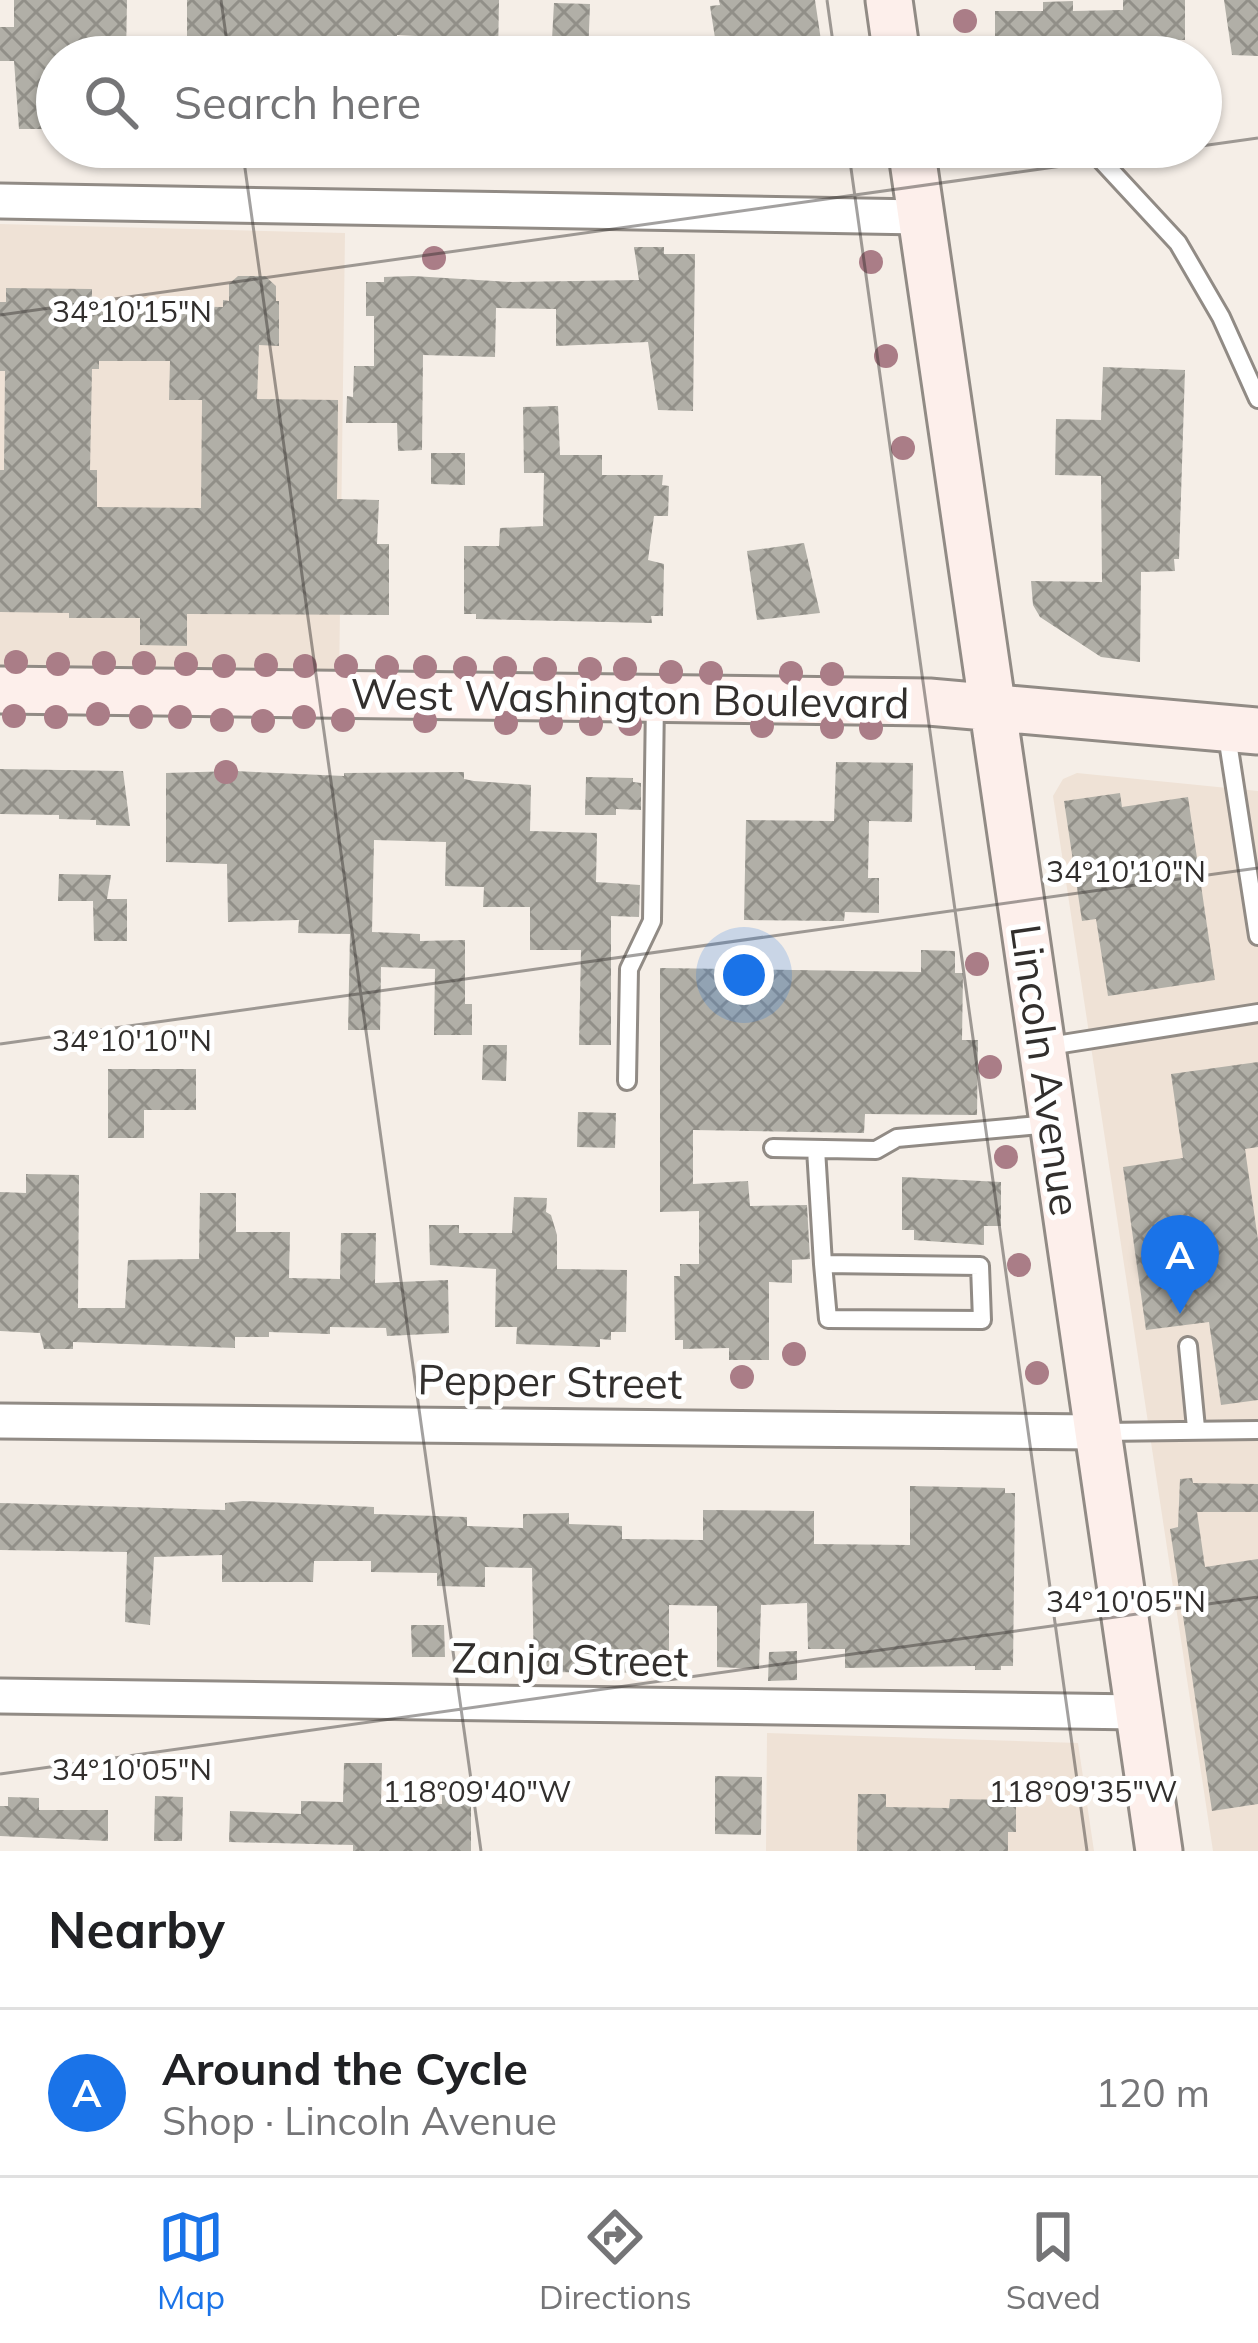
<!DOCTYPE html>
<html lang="en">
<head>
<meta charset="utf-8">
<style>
	:root { --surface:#fff; --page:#f2f2f2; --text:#202124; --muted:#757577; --line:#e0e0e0; --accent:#1a73e8 }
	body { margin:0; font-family:Mulish,sans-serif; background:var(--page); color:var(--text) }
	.you { position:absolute; left:744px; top:975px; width:42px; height:42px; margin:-30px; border:9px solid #fff; border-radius:50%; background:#1a73e8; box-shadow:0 0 0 18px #1a73e833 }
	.badge { display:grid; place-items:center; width:78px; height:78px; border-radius:50%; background:var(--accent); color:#fff; font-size:39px; font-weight:700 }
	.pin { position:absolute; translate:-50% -99px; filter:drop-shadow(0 3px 6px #0008) }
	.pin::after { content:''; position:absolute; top:63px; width:42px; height:36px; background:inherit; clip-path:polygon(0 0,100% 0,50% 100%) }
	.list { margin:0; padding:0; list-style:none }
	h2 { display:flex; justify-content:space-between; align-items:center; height:156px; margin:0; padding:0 48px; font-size:51px }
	h2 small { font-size:39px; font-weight:400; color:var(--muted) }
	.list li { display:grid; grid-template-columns:78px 1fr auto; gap:36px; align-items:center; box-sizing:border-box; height:168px; padding:0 48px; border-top:3px solid var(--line) }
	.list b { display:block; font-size:45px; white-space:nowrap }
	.list p { margin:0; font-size:39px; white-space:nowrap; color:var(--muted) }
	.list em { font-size:39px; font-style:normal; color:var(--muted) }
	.icon { flex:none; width:66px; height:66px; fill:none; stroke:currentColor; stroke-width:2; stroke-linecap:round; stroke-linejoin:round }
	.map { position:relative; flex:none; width:1258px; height:1851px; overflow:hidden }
	.search { position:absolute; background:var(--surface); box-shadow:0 3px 9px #0004; left:36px; right:36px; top:36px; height:132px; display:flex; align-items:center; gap:30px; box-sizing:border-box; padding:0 42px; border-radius:66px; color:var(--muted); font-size:45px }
	.sheet { height:324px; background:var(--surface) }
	nav { display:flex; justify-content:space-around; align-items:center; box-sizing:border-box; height:168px; border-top:3px solid var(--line); background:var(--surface); font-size:33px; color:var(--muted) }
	nav a { display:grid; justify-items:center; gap:6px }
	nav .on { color:var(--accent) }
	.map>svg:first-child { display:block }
	.built { fill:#efe2d6 }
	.building { fill:url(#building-cross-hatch); fill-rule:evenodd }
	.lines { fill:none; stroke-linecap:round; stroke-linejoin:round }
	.lane-casing { stroke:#918b85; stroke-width:22 }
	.street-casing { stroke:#918b85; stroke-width:39 }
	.secondary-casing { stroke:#918b85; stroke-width:51 }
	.lane { stroke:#fff; stroke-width:16 }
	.street { stroke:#fff; stroke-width:33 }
	.secondary { stroke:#fdefeb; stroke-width:45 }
	.tree { fill:#aa7d87 }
	.ticks { fill:none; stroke:#322f2d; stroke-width:3; stroke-opacity:0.45 }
	.labels { text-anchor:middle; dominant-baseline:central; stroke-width:10; stroke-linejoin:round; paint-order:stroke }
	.street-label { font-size:42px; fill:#322f2d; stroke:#fff }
	.ticks-label { font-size:30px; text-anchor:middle; fill:#322f2d; stroke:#fff; stroke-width:10; stroke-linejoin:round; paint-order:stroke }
</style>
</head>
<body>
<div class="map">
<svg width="1258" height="1851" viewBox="0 0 1258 1851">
	<defs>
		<pattern id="building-cross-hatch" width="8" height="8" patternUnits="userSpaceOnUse" patternTransform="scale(3)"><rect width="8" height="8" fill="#b1afa7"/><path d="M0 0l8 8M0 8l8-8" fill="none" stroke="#918f88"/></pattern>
	</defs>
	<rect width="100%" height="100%" fill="#f5eee7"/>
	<path class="built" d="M 0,224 L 345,233 L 339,684 L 0,677 Z
		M 1077,773 L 1258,791 L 1258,1851 L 1213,1851 L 1053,796 L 1063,779 Z
		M 767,1733 L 1078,1743 L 1094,1851 L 766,1851 Z"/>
	<path class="building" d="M 14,0 L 127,0 L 126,57 L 57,57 L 48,129 L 19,129 L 14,61 L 0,61 L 0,27 L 14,27 Z
		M 187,0 L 499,0 L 498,57 L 452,57 L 453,38 L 397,35 L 396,56 L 391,57 L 276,57 L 276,45 L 215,45 L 215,57 L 187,57 Z
		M 719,0 L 815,0 L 823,54 L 718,57 L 710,6 L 720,5 Z
		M 1123,0 L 1185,0 L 1185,40 L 1123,40 L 1124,57 L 995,57 L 995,11 L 1043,11 L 1043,2 L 1073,1 L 1073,11 L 1123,10 Z
		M 1224,0 L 1258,0 L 1258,56 L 1232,55 Z
		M 554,3 L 590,4 L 588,57 L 551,57 Z
		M 634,247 L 664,247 L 664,254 L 695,254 L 693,411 L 658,410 L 648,342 L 556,346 L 556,309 L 496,308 L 495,357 L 423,355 L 422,450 L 398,451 L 397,423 L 346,423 L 347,396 L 353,397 L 354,366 L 374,366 L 374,316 L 366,316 L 366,282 L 384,282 L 384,277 L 413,276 L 512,282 L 639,280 Z
		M 238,276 L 265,276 L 276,286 L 276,301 L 279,301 L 279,346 L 259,345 L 257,399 L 338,400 L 337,499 L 379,500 L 377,544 L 389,544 L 389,615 L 187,614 L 187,646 L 140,645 L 140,618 L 69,618 L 69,613 L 0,612 L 0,470 L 4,470 L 5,371 L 0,371 L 0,302 L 6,302 L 6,288 L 92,289 L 92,305 L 223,307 L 223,300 L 229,301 L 229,284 ZM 99,361 L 170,361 L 169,400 L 202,400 L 201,508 L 97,507 L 97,470 L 90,470 L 92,369 L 99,369 Z
		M 1103,367 L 1185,370 L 1179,559 L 1174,559 L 1175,571 L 1141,572 L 1140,662 L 1101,657 L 1040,617 L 1033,605 L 1031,581 L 1102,582 L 1101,476 L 1055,475 L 1056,419 L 1101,420 Z
		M 558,406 L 560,455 L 602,455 L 602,475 L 663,475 L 662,485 L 669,486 L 668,516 L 654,516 L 648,560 L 664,564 L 663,616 L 651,616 L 652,623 L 476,619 L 476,614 L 464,614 L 464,546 L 499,546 L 500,528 L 543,526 L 544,473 L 524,473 L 523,407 Z
		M 431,453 L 465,453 L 465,485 L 431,484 Z
		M 804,543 L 820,613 L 757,620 L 747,551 Z
		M 836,762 L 913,763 L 912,822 L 869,821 L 868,878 L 879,878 L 879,913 L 845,912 L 844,921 L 744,920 L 746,820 L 834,821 Z
		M 0,769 L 123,771 L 130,826 L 96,825 L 96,820 L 59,819 L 59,815 L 0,814 Z
		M 234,771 L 344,776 L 344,773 L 464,772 L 464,779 L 474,781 L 531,785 L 530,831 L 597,833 L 596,882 L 640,885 L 639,917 L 611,916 L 611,1045 L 579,1045 L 581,950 L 530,950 L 530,907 L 483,907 L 484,887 L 445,886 L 446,842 L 374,840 L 372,932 L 420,934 L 420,941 L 465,940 L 465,1004 L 472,1004 L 472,1035 L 434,1035 L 435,969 L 381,967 L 380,1030 L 348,1030 L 350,934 L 298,933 L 299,920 L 228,922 L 227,864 L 166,862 L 166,773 Z
		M 586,777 L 633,778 L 633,782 L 641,783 L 641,810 L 616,809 L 616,815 L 585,815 Z
		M 1120,793 L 1122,807 L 1188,797 L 1215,980 L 1108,996 L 1096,919 L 1082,921 L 1064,801 Z
		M 59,874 L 111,875 L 107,899 L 127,899 L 127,941 L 94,941 L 93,901 L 58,901 Z
		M 921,950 L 955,951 L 955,973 L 963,973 L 962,1040 L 978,1040 L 977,1115 L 865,1114 L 864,1133 L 693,1130 L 693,1184 L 748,1181 L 750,1206 L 807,1205 L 810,1259 L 792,1260 L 792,1283 L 769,1282 L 769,1360 L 729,1360 L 729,1348 L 683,1349 L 683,1340 L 675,1340 L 674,1276 L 680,1276 L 680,1264 L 699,1264 L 699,1211 L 660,1212 L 660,968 L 921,972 Z
		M 483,1045 L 507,1045 L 506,1081 L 482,1080 Z
		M 1258,1062 L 1258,1147 L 1245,1149 L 1258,1240 L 1258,1400 L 1221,1405 L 1209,1322 L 1146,1330 L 1123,1167 L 1183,1158 L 1171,1074 Z
		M 108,1069 L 196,1069 L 196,1110 L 144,1110 L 144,1138 L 108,1138 Z
		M 578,1112 L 616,1113 L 615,1148 L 577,1147 Z
		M 26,1174 L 79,1175 L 78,1308 L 125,1308 L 128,1260 L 199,1259 L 200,1193 L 236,1193 L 236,1232 L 290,1232 L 289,1278 L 340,1279 L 341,1233 L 376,1233 L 375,1283 L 448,1280 L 449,1333 L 387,1336 L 386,1328 L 330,1327 L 330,1334 L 269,1332 L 269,1337 L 235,1337 L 235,1348 L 73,1342 L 73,1349 L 44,1349 L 40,1333 L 0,1331 L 0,1192 L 26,1193 Z
		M 902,1177 L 1001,1182 L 1001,1226 L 984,1226 L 984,1245 L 914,1240 L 914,1230 L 902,1230 Z
		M 514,1197 L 547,1198 L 546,1212 L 551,1215 L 557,1235 L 557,1269 L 627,1270 L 626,1332 L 611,1332 L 611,1340 L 600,1339 L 600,1347 L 516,1344 L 517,1327 L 495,1327 L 496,1269 L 430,1265 L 429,1225 L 459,1225 L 459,1233 L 512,1233 Z
		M 1192,1478 L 1193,1483 L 1258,1484 L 1258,1512 L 1197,1512 L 1205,1567 L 1258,1559 L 1258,1804 L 1212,1811 L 1170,1529 L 1178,1527 L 1180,1479 Z
		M 910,1486 L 1005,1488 L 1005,1493 L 1015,1493 L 1013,1666 L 1001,1666 L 1001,1670 L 975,1670 L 975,1666 L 845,1668 L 845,1649 L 808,1649 L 807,1603 L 761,1605 L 759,1669 L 717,1667 L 717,1606 L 669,1605 L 669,1673 L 534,1672 L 532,1568 L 485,1567 L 485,1587 L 437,1586 L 437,1573 L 371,1572 L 371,1561 L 314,1561 L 313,1582 L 222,1582 L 222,1555 L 154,1557 L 150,1625 L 125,1622 L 127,1552 L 0,1550 L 0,1503 L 225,1510 L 225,1503 L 243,1501 L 374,1507 L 374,1514 L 467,1517 L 467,1526 L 523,1528 L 523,1514 L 569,1513 L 569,1524 L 622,1526 L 622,1539 L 703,1540 L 703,1510 L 814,1511 L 814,1544 L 910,1545 Z
		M 411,1625 L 444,1625 L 445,1657 L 412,1657 Z
		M 797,1651 L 797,1680 L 768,1681 L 769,1652 Z
		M 344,1763 L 382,1763 L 381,1804 L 442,1804 L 442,1792 L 471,1795 L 471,1851 L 353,1851 L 353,1845 L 229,1842 L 230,1811 L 301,1814 L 301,1801 L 343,1802 Z
		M 715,1776 L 762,1777 L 761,1835 L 715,1834 Z
		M 858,1794 L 886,1794 L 886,1807 L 949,1808 L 950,1799 L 1016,1800 L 1016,1832 L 1008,1832 L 1008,1851 L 857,1851 Z
		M 155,1796 L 183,1797 L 182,1841 L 154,1841 Z
		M 8,1797 L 39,1798 L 39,1810 L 108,1810 L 108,1841 L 0,1836 L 0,1806 L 8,1806 Z"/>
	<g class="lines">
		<defs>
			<path id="lane" d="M 1089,147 L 1178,243 L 1221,317 L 1258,399
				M 913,161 L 1001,147
				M 1226,729 L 1258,936
				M 1043,1047 L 1258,1013
				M 627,1081 L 629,969 L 652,921 L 655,700
				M 773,1148 L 876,1150 L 897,1138 L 1050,1124
				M 816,1149 L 823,1264 L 980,1266 L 982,1320 L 828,1319 L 823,1264
				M 1188,1346 L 1196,1428
				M 1103,1432 L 1258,1430"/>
			<path id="street" d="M 0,201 L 921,217
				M 0,1421 L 1098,1432
				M 0,1696 L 1139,1712"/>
			<path id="secondary" d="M 889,0 L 897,57
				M 911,147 L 1159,1851
				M 0,690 L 929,702 L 1258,731"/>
		</defs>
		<use href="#lane" class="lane-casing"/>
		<use href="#street" class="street-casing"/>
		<use href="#secondary" class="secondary-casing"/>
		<use href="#lane" class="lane"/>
		<use href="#street" class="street"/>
		<use href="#secondary" class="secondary"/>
	</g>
	<g class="tree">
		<circle cx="965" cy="21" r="12"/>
		<circle cx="434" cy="258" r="12"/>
		<circle cx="871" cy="262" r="12"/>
		<circle cx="886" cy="356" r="12"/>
		<circle cx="903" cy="448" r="12"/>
		<circle cx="16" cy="662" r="12"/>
		<circle cx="104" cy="663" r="12"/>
		<circle cx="144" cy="663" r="12"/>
		<circle cx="58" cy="664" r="12"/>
		<circle cx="186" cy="664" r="12"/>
		<circle cx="266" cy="665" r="12"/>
		<circle cx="224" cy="666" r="12"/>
		<circle cx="305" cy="666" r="12"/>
		<circle cx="346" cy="666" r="12"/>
		<circle cx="387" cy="667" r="12"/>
		<circle cx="425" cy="667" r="12"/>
		<circle cx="465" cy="668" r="12"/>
		<circle cx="505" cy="668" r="12"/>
		<circle cx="545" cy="669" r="12"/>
		<circle cx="590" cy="669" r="12"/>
		<circle cx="625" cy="669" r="12"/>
		<circle cx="671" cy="672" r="12"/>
		<circle cx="711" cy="673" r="12"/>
		<circle cx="791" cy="673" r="12"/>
		<circle cx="832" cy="674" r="12"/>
		<circle cx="98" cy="714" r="12"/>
		<circle cx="14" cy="716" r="12"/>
		<circle cx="56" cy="717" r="12"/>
		<circle cx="141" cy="717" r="12"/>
		<circle cx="180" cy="717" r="12"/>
		<circle cx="304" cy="717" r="12"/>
		<circle cx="222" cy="720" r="12"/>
		<circle cx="343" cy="720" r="12"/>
		<circle cx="263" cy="721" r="12"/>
		<circle cx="425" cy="721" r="12"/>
		<circle cx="506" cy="723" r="12"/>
		<circle cx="551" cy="723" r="12"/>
		<circle cx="591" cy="724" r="12"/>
		<circle cx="630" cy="724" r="12"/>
		<circle cx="762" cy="726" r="12"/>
		<circle cx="832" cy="727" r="12"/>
		<circle cx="871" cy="728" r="12"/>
		<circle cx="226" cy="772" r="12"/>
		<circle cx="977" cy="964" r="12"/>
		<circle cx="990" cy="1067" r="12"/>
		<circle cx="1006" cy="1157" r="12"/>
		<circle cx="1019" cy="1265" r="12"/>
		<circle cx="794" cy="1354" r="12"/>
		<circle cx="1037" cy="1373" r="12"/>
		<circle cx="742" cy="1377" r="12"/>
	</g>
	<path class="ticks" d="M 221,0 L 229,57M 827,0 L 835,57M 1201,146 L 1258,138M 242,147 L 481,1851M 848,147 L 1087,1851M 0,315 L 1197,147M 0,1044 L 1258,868M 0,1774 L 1258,1597"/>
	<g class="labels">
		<g class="street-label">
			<text transform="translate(630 698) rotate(1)">West Washington Boulevard</text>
			<text transform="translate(1046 1070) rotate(82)">Lincoln Avenue</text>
			<text transform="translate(550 1381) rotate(1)">Pepper Street</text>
			<text transform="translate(570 1659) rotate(1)">Zanja Street</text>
		</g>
	</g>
	<g class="ticks-label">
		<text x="132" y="322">34°10'15"N</text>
		<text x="1126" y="882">34°10'10"N</text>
		<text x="132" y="1051">34°10'10"N</text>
		<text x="1126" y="1612">34°10'05"N</text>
		<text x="132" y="1780">34°10'05"N</text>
		<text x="477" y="1802">118°09'40"W</text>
		<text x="1083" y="1802">118°09'35"W</text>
	</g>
</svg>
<div class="you"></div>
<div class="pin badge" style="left:1180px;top:1314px">A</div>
<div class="search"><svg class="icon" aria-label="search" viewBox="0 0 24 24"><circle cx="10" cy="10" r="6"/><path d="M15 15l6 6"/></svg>Search here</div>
</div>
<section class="sheet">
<h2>Nearby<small></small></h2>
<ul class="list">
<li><span class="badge">A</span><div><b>Around the Cycle</b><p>Shop · Lincoln Avenue</p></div><em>120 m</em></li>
</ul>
</section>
<nav>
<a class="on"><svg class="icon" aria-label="map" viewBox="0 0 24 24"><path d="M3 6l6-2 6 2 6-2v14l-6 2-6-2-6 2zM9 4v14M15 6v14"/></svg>Map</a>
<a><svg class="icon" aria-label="directions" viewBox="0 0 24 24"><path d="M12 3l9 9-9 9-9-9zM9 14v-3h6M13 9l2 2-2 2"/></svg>Directions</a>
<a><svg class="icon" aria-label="saved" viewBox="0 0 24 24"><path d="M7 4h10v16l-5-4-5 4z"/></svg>Saved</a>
</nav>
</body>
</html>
